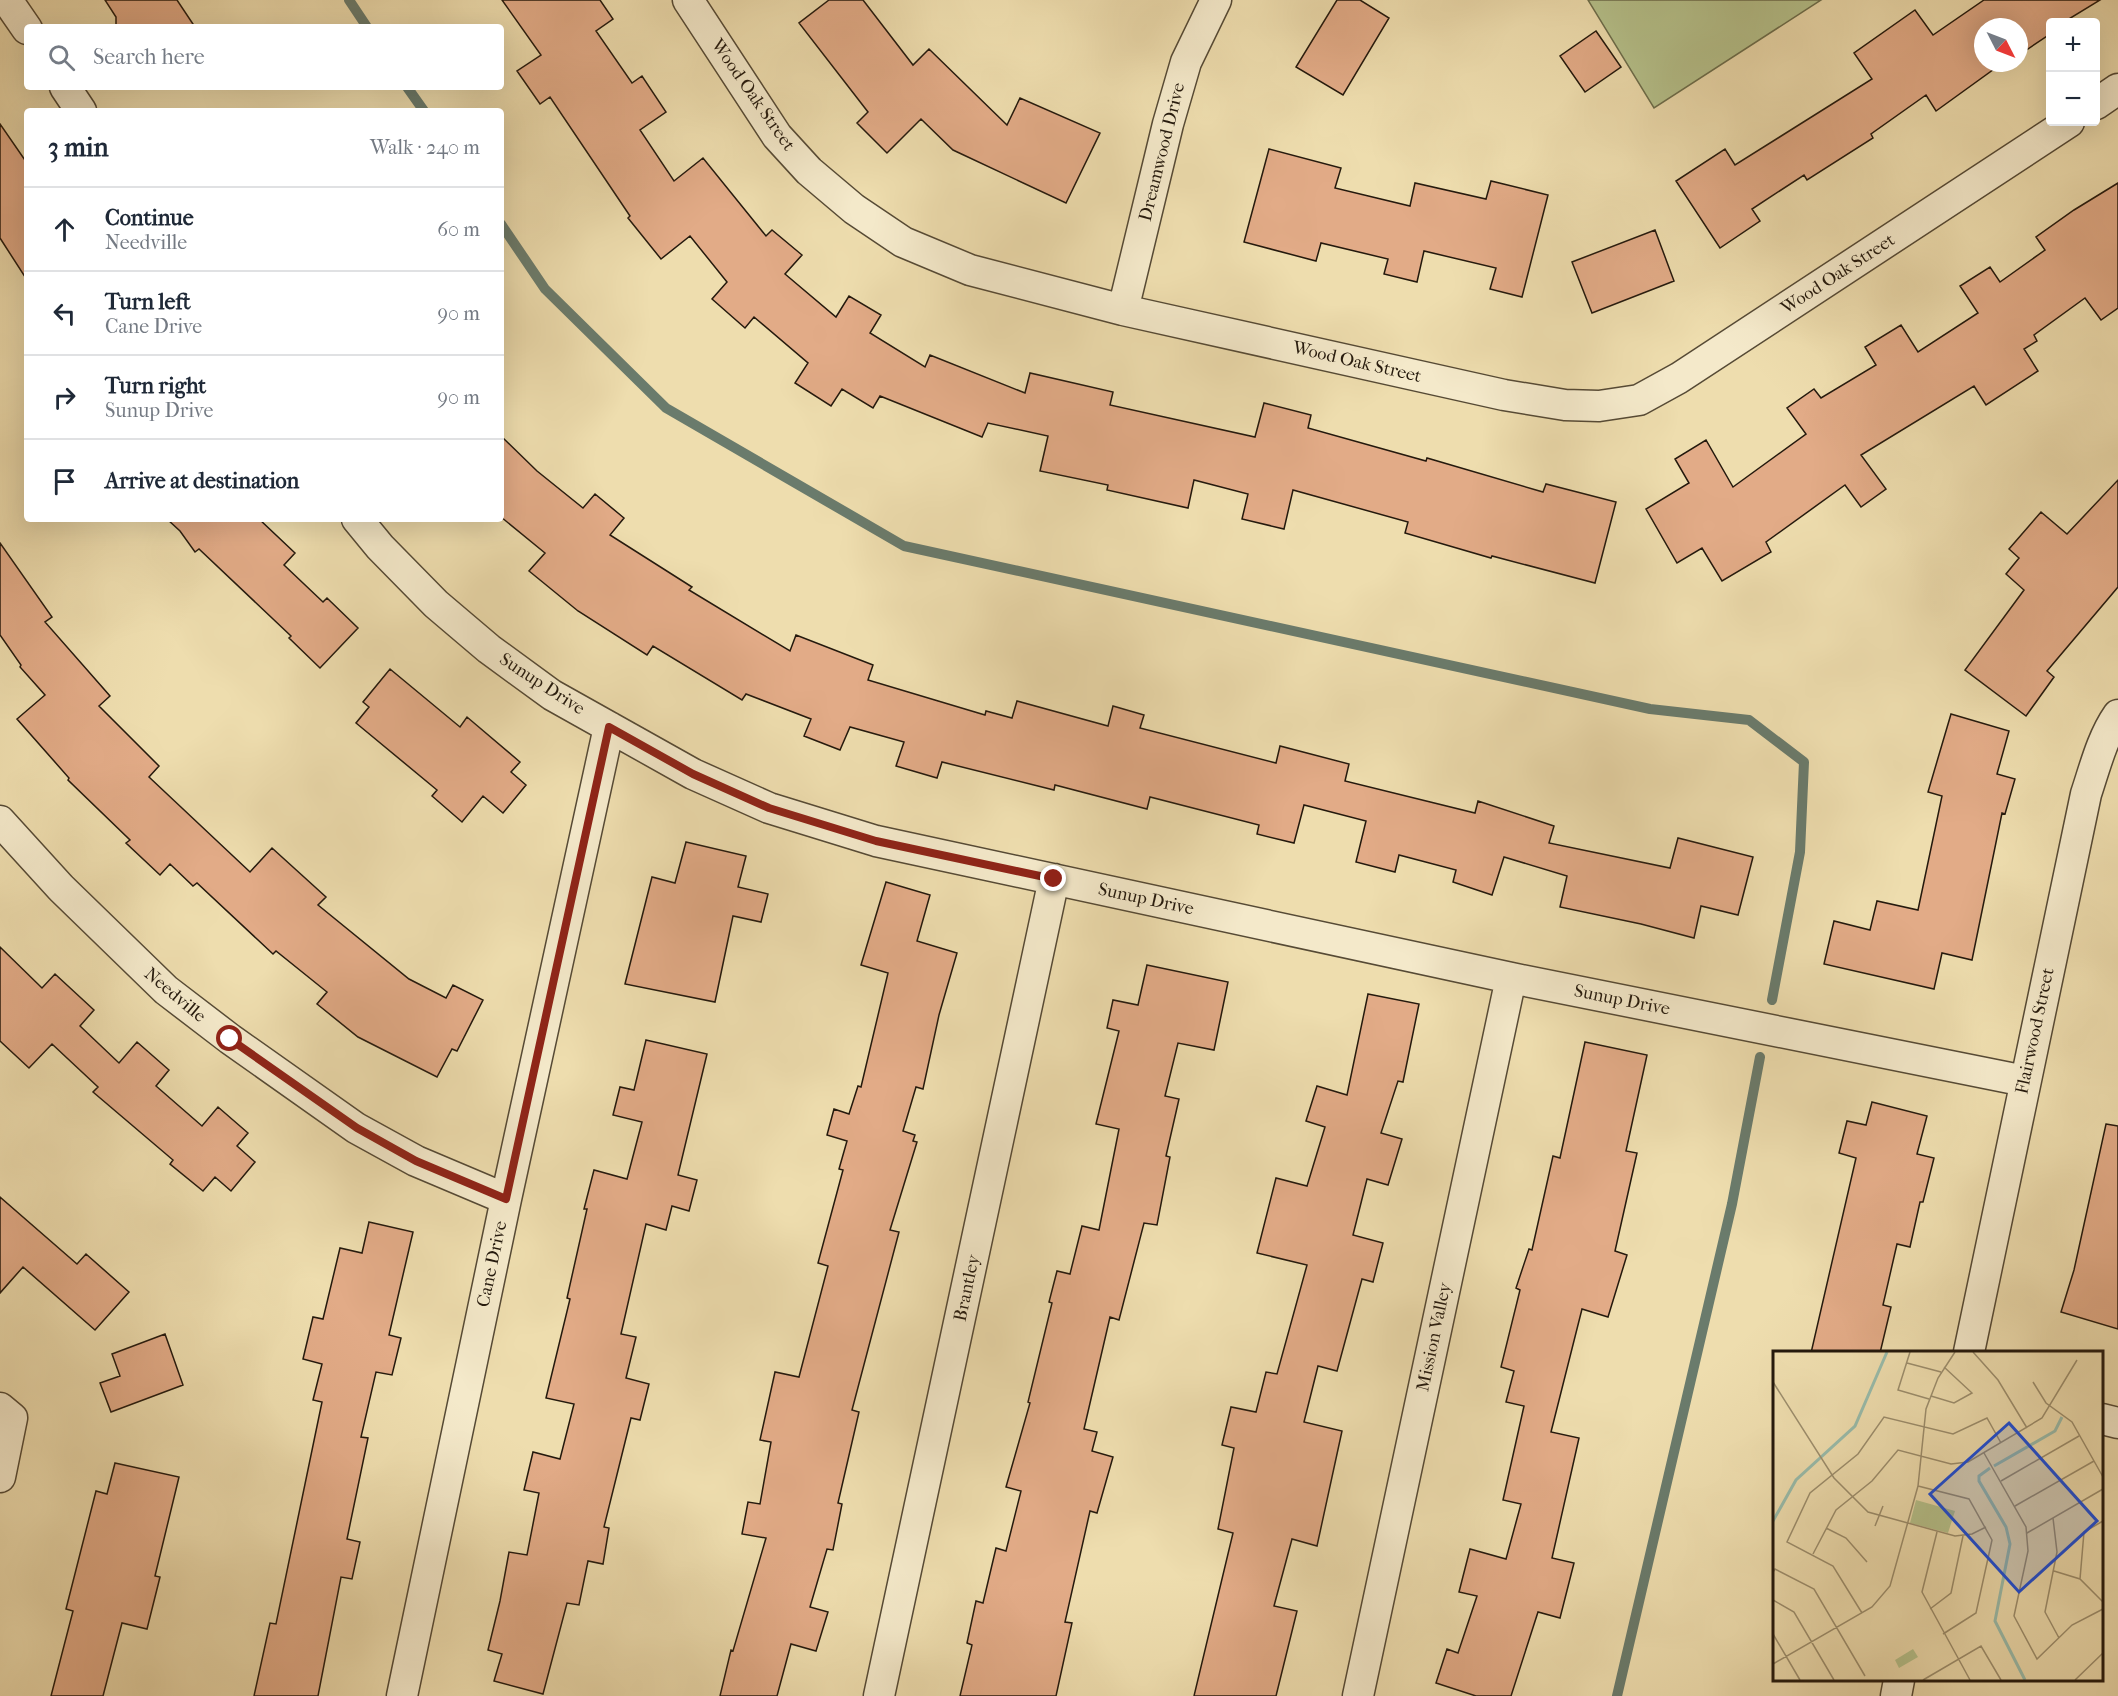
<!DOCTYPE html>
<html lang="en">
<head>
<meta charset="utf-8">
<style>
	:root { --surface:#fff; --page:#f6f6f7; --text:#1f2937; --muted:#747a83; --line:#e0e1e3 }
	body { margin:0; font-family:"IM FELL French Canon",serif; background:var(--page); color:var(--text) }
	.controls { position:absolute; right:18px; top:18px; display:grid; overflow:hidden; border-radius:6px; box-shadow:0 6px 24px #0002 }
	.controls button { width:54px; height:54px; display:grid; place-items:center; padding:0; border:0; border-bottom:2px solid var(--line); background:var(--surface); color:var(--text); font:30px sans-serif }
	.compass { position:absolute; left:1974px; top:18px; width:54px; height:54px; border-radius:50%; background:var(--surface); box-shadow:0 6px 24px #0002; rotate:132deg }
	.stop { position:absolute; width:18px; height:18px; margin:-14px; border:4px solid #8f2418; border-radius:50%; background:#fff }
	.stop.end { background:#8f2418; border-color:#fff; box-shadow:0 2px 6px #0008 }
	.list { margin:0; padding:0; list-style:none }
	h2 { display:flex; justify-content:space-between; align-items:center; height:78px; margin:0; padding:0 24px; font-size:26px }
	h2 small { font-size:20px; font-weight:400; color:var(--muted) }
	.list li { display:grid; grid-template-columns:39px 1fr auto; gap:18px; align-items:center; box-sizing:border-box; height:84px; padding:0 24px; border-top:2px solid var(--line) }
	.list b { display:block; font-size:22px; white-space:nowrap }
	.list p { margin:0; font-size:20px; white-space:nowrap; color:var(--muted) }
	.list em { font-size:20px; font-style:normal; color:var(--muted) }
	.icon { flex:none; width:33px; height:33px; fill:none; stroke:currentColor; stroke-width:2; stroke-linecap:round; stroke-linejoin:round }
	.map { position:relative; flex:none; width:2118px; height:1696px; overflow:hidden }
	.search { position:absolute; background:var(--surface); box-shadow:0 6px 24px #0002; left:24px; top:24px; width:480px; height:66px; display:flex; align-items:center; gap:15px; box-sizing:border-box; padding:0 21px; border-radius:6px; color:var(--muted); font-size:22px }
	.panel { position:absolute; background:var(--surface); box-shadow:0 6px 24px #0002; left:24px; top:108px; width:480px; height:414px; border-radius:6px }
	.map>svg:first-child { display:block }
	.green { fill:#b6c28c; stroke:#6d6e4c; stroke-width:1.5 }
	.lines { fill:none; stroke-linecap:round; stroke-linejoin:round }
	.stream { stroke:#6a7b6c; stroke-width:10 }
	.building { fill:#e2ab87; stroke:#24190d; stroke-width:1.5 }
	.minor-casing { stroke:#564a35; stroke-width:33 }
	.minor { stroke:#f4e9ca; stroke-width:30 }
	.route { stroke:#8f2418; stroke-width:8 }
	.labels { text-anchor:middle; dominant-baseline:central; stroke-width:6; stroke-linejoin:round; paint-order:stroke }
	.street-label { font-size:18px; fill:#24190d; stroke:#f4e9ca }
	.inset-river { fill:none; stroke:#99bcab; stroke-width:3 }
	.inset-road { fill:none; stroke:#9d8f6e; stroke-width:1.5 }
	.view { fill:#1d4ed8; fill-opacity:0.15; stroke:#1d4ed8; stroke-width:3 }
	.inset-edge { fill:none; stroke:#24190d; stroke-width:3 }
</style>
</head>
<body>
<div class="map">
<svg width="2118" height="1696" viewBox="0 0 2118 1696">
	<rect width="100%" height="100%" fill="#eeddae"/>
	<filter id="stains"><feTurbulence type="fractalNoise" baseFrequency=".00333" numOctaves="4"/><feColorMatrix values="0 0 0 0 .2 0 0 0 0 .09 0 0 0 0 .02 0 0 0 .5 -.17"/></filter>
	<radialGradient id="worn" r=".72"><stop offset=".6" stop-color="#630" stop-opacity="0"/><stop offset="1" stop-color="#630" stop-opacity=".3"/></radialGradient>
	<path class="green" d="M 1588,0 L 1821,0 L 1654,108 Z"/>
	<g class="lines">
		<path class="stream" d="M 349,0 L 367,27
			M 407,87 L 424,111
			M 501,224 L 545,289 L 666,408 L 904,546 L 1650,709 L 1749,720 L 1804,762 L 1800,852 L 1772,1000
			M 1617,1696 L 1732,1204 L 1760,1057"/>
	</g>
	<path class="building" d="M 105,0 L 177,0 L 195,27 L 116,27 L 116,17 Z
		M 502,0 L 600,0 L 613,19 L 596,31 L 632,83 L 642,76 L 666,112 L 640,130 L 674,181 L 703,158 L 766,236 L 772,230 L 802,255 L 785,274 L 836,317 L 849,296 L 881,315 L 870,333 L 925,367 L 930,355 L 1025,393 L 1030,373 L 1113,392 L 1110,405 L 1255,437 L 1264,403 L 1311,415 L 1308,428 L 1426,461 L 1427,458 L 1543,492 L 1546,484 L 1616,502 L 1595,583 L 1492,556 L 1491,558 L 1405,533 L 1408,522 L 1293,490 L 1284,529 L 1242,519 L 1248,494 L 1194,480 L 1188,508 L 1107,490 L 1108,485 L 1040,471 L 1048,436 L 988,423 L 982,437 L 880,396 L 873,408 L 842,389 L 831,406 L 795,383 L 808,363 L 754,317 L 745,328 L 712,299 L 727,282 L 690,236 L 661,259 L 628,218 L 630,216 L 550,97 L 540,104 L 517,71 L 541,55 Z
		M 829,0 L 863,0 L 913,65 L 929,49 L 1007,125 L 1020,98 L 1100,133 L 1066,203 L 953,150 L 921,119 L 887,153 L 857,123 L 868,112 L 799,23 Z
		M 1337,0 L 1360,0 L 1389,18 L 1343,95 L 1296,67 Z
		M 1984,0 L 2100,0 L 2064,22 L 2050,22 L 2050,34 L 2019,55 L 2019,27 L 1983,27 L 1983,63 L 2008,63 L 1999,69 L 1997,67 L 1936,111 L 1926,95 L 1871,134 L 1873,138 L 1807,180 L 1804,175 L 1752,209 L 1760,221 L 1720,248 L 1676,181 L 1725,149 L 1735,165 L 1872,79 L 1854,53 L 1915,10 L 1933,35 Z
		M 1596,31 L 1621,67 L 1585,92 L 1560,56 Z
		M 0,124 L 27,163 L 27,280 L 0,238 Z
		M 1269,149 L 1341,168 L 1335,188 L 1410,206 L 1415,183 L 1486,199 L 1491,181 L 1548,195 L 1522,297 L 1490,289 L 1496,268 L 1424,251 L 1417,282 L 1384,274 L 1388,259 L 1321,243 L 1316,261 L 1244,242 Z
		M 2118,183 L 2118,308 L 2101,320 L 2085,298 L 2034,335 L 2037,341 L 2024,349 L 2038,371 L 1986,405 L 1974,386 L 1861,455 L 1886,489 L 1861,507 L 1845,485 L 1766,542 L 1771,552 L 1722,581 L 1702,548 L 1677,563 L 1646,509 L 1689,483 L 1675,459 L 1706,440 L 1733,487 L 1806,434 L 1787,408 L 1814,389 L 1821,398 L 1876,365 L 1865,347 L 1901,325 L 1918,352 L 1978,313 L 1960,286 L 1990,267 L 2000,282 L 2045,250 L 2036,237 L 2074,210 Z
		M 1655,230 L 1674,281 L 1592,313 L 1572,262 Z
		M 501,436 L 537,471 L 583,508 L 595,494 L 624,518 L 610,535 L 692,587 L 689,590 L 790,651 L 796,635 L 873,665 L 868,680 L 985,715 L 986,711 L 1012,718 L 1017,701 L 1108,726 L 1113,706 L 1144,715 L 1140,728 L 1276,763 L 1280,746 L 1349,764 L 1345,781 L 1475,813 L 1478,801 L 1554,826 L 1549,843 L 1670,868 L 1678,838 L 1753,857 L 1738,915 L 1701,906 L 1694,938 L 1641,924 L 1560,907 L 1567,876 L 1504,857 L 1492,895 L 1453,882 L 1456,870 L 1399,855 L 1395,872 L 1356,862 L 1366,821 L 1304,805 L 1294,843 L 1257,834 L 1259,825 L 1150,797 L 1147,809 L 1055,785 L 1054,790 L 942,762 L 937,778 L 896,766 L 904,742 L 850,727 L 840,750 L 804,736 L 811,719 L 746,694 L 742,700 L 653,646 L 647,655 L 578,611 L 529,571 L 545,553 L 501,517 Z
		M 2118,480 L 2118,587 L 2047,671 L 2054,677 L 2026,716 L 1965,670 L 2024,590 L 2006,574 L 2019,558 L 2009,549 L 2041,512 L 2067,534 Z
		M 167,519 L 259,519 L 295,553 L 284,565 L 323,602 L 327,598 L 358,628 L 320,668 L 289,638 L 291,636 L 199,549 L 195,552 L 180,531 Z
		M 0,543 L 52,617 L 45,622 L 110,696 L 99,706 L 159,766 L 149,777 L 250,872 L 272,848 L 326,897 L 318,905 L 409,979 L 446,998 L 453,985 L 483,1000 L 457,1051 L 452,1049 L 437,1077 L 358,1037 L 317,1004 L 327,992 L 276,951 L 273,954 L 197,883 L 193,886 L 170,864 L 160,875 L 126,843 L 130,840 L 68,780 L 69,778 L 17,719 L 45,695 L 20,667 L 21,665 L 0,635 Z
		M 390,669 L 460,727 L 467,717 L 520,762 L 511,772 L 526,785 L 503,813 L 483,796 L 462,822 L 432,796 L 437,790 L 356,723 L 369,707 L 363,702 Z
		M 1951,714 L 2009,731 L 1997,774 L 2015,779 L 2005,814 L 2002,813 L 1972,960 L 1942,953 L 1934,989 L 1824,964 L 1834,921 L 1870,930 L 1877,901 L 1918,910 L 1942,796 L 1928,792 Z
		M 686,842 L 746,856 L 738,887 L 768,894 L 761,922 L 733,916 L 715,1002 L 625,984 L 652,877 L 675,883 Z
		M 886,882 L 930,895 L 917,941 L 957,953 L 939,1015 L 923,1089 L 916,1087 L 903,1131 L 915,1135 L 913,1141 L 917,1142 L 890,1230 L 899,1232 L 852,1410 L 859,1412 L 838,1503 L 842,1504 L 833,1550 L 827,1549 L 810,1607 L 828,1612 L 816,1651 L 791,1644 L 777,1696 L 720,1696 L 731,1650 L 733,1651 L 766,1538 L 742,1534 L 748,1502 L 760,1504 L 771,1442 L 760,1440 L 775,1372 L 799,1377 L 828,1266 L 818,1263 L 843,1170 L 839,1169 L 847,1141 L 827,1135 L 834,1109 L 849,1114 L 858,1086 L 861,1087 L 888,973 L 861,965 Z
		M 0,947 L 42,988 L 55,974 L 94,1010 L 80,1026 L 119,1063 L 137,1042 L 169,1070 L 156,1086 L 202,1126 L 218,1107 L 248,1133 L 237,1146 L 255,1162 L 231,1191 L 215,1177 L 203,1191 L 170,1164 L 173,1160 L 93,1092 L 98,1087 L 52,1044 L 29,1068 L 0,1041 Z
		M 1147,965 L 1228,982 L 1214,1050 L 1178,1043 L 1165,1096 L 1179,1099 L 1166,1156 L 1170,1157 L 1157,1225 L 1144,1223 L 1119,1320 L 1110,1317 L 1084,1429 L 1097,1432 L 1092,1451 L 1113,1457 L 1097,1513 L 1090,1511 L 1065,1622 L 1072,1623 L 1056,1696 L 960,1696 L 972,1645 L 967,1643 L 976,1601 L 983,1603 L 996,1548 L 1006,1551 L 1021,1491 L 1006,1487 L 1030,1403 L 1028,1402 L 1052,1303 L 1049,1302 L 1057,1271 L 1070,1274 L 1082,1226 L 1099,1230 L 1119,1129 L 1096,1124 L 1119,1031 L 1107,1028 L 1113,1000 L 1138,1005 Z
		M 1368,994 L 1419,1004 L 1403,1082 L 1398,1081 L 1381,1133 L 1402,1139 L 1388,1185 L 1367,1179 L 1353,1235 L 1383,1243 L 1373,1282 L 1362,1279 L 1337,1371 L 1318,1366 L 1304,1422 L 1342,1431 L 1317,1546 L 1292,1539 L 1274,1606 L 1297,1611 L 1276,1696 L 1194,1696 L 1233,1533 L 1218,1529 L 1234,1448 L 1222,1445 L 1231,1407 L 1256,1412 L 1266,1372 L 1277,1374 L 1307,1265 L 1257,1253 L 1276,1178 L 1307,1186 L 1325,1127 L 1306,1121 L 1317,1086 L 1347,1095 Z
		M 646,1040 L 707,1054 L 678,1175 L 697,1180 L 689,1211 L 672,1206 L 666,1230 L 646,1224 L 621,1334 L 636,1337 L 626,1378 L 649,1384 L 640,1420 L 631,1418 L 604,1527 L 609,1528 L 603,1564 L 588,1561 L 579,1605 L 567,1603 L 543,1694 L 494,1681 L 502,1654 L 488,1650 L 500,1601 L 509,1552 L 527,1555 L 539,1493 L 524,1490 L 533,1452 L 560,1459 L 574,1404 L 546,1398 L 570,1299 L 567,1298 L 587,1209 L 584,1209 L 594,1170 L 627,1179 L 642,1122 L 613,1115 L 620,1087 L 634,1090 Z
		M 1585,1042 L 1647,1055 L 1626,1151 L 1637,1153 L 1615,1251 L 1627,1255 L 1608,1317 L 1582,1309 L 1551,1432 L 1579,1438 L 1552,1558 L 1574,1563 L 1560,1618 L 1538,1612 L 1511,1696 L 1476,1696 L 1436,1683 L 1447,1649 L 1458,1653 L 1477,1596 L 1459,1592 L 1470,1549 L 1506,1559 L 1521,1504 L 1503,1500 L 1524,1406 L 1506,1402 L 1514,1371 L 1501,1367 L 1520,1290 L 1516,1288 L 1529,1249 L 1532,1250 L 1553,1156 L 1560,1158 Z
		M 1872,1102 L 1927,1116 L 1917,1154 L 1934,1158 L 1923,1202 L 1920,1202 L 1910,1247 L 1897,1244 L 1883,1305 L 1891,1307 L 1880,1353 L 1811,1353 L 1856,1158 L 1839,1153 L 1847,1121 L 1866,1125 Z
		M 2106,1124 L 2118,1126 L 2118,1329 L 2061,1312 L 2074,1270 Z
		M 0,1197 L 77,1264 L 86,1254 L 129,1292 L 95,1330 L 23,1267 L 0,1293 Z
		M 369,1222 L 413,1232 L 389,1335 L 401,1338 L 392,1375 L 376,1372 L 361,1437 L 368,1438 L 347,1539 L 360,1542 L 352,1579 L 341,1577 L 318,1696 L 254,1696 L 270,1623 L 276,1624 L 322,1402 L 313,1400 L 322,1364 L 303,1359 L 313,1317 L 323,1319 L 340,1248 L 362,1253 Z
		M 165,1334 L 183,1385 L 111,1412 L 100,1383 L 120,1376 L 112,1354 Z
		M 115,1463 L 179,1477 L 155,1576 L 160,1577 L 147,1629 L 122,1623 L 103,1696 L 51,1696 L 73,1611 L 66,1609 L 96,1491 L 107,1494 Z"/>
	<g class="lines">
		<defs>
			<path id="minor" d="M 7,0 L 27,29
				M 688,0 L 777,136 L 809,171 L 854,209 L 903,242 L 970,270 L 1123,310 L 1504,395 L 1565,405 L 1599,406 L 1639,400 L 1679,378 L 2069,122
				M 65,87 L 81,111
				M 2096,104 L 2118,89
				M 1123,310 L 1168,124 L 1186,62 L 1216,0
				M 357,519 L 380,547 L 436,604 L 489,649 L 552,695 L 693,774 L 769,808 L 876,841 L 1511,978 L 2025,1081
				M 0,821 L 61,888 L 166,990 L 230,1039 L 356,1128 L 416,1161 L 506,1199
				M 1969,1352 L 2086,794 C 2095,767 2102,738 2118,715
				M 0,1408 L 12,1418 L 0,1477
				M 2102,1419 L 2118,1423
				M 402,1696 L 506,1199 L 609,727
				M 879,1696 L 1054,879
				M 1358,1696 L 1511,978
				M 1896,1696 L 1899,1680"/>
		</defs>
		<use href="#minor" class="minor-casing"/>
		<use href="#minor" class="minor"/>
	</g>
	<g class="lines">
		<path class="route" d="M 230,1039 L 357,1128 L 416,1161 L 506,1199 L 609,727 L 693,774 L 769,808 L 876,841 L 1054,879"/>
	</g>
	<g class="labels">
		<g class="street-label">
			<text transform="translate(753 95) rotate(55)">Wood Oak Street</text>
			<text transform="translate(1162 152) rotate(-76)">Dreamwood Drive</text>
			<text transform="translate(1838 274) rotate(-33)">Wood Oak Street</text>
			<text transform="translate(1357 362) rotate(13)">Wood Oak Street</text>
			<text transform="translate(542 684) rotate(33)">Sunup Drive</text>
			<text transform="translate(1146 899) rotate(12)">Sunup Drive</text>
			<text transform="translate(175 995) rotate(40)">Needville</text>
			<text transform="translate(1622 1000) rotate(11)">Sunup Drive</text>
			<text transform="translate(2035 1031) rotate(-78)">Flairwood Street</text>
			<text transform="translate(492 1264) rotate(-78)">Cane Drive</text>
			<text transform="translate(967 1288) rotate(-78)">Brantley</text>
			<text transform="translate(1434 1337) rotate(-78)">Mission Valley</text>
		</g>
	</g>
	<g transform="translate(1773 1351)">
		<rect width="330" height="330" fill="#eeddae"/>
		<path d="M 143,149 L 182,160 L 175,182 L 137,172 ZM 140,298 L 145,306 L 126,317 L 122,309 Z" fill="#b6c28c"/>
		<path class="inset-river" d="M 221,115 L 282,80 L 289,66M 217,117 L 206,125 L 206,130 L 233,176 L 237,193 L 222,270 L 252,329M 0,170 L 23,129 L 82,75 L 114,1"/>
		<path class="inset-road" d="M 137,1 L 125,39 L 156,48M 200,1 L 225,29 L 254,77M 134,12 L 168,21M 0,31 L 61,127 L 95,161 L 182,185 L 199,183 L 213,176M 260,31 L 273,52 L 299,71 L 330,126M 158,45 L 181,52 L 199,42 L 171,16M 211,102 L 253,176 L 255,200 L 241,265 L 264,308 L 299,274 L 330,258M 228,130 L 306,85M 145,135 L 196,148 L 219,189 L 203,262 L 170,283M 242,155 L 321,110M 280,167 L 284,201 L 272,261 L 286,287M 102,175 L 110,155M 53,177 L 73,187 L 94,211M 164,181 L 149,241 L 197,329M 254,182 L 330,138M 40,203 L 63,159 L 99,130 L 125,99 L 178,113 L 195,111 L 269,67 L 304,9M 281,220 L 307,228 L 330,251M 0,221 L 2,218 L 41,238 L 92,325M 307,228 L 311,181 L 330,170M 0,249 L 21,261 L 61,329M 157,258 L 178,242 L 190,185M 89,262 L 60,215 L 14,191 L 37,142 L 85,103 L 111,66 L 180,83 L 214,67 L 228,92M 0,283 L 27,329M 0,313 L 99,256 L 117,235 L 145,135 L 153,58 L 165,27 L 182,1M 150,329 L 208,295 L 228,329M 302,329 L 330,302"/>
		<path class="view" d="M 236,72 L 324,170 L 246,241 L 157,143 Z"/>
		<rect width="330" height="330" class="inset-edge"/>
	</g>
	<rect width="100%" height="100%" filter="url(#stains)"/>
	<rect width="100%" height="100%" fill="url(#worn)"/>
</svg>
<div class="controls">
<button>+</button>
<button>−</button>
</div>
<svg class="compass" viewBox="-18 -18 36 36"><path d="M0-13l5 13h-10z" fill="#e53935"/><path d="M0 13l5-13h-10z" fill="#747a83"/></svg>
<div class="stop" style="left:230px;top:1039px"></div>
<div class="stop end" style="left:1054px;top:879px"></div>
<div class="search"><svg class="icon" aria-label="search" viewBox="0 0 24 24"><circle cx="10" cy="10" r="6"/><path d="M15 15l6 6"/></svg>Search here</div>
<section class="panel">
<h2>3 min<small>Walk · 240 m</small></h2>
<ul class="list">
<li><svg class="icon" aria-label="ahead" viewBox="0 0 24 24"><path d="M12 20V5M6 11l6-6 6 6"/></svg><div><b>Continue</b><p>Needville</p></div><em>60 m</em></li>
<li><svg class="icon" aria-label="left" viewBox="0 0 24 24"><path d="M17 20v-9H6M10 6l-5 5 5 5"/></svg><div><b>Turn left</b><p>Cane Drive</p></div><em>90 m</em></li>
<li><svg class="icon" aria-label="right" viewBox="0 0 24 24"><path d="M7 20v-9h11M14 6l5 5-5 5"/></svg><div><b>Turn right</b><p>Sunup Drive</p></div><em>90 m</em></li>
<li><svg class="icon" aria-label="arrive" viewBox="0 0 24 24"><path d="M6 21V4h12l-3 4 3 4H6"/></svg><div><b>Arrive at destination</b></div></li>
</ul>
</section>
</div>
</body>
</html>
